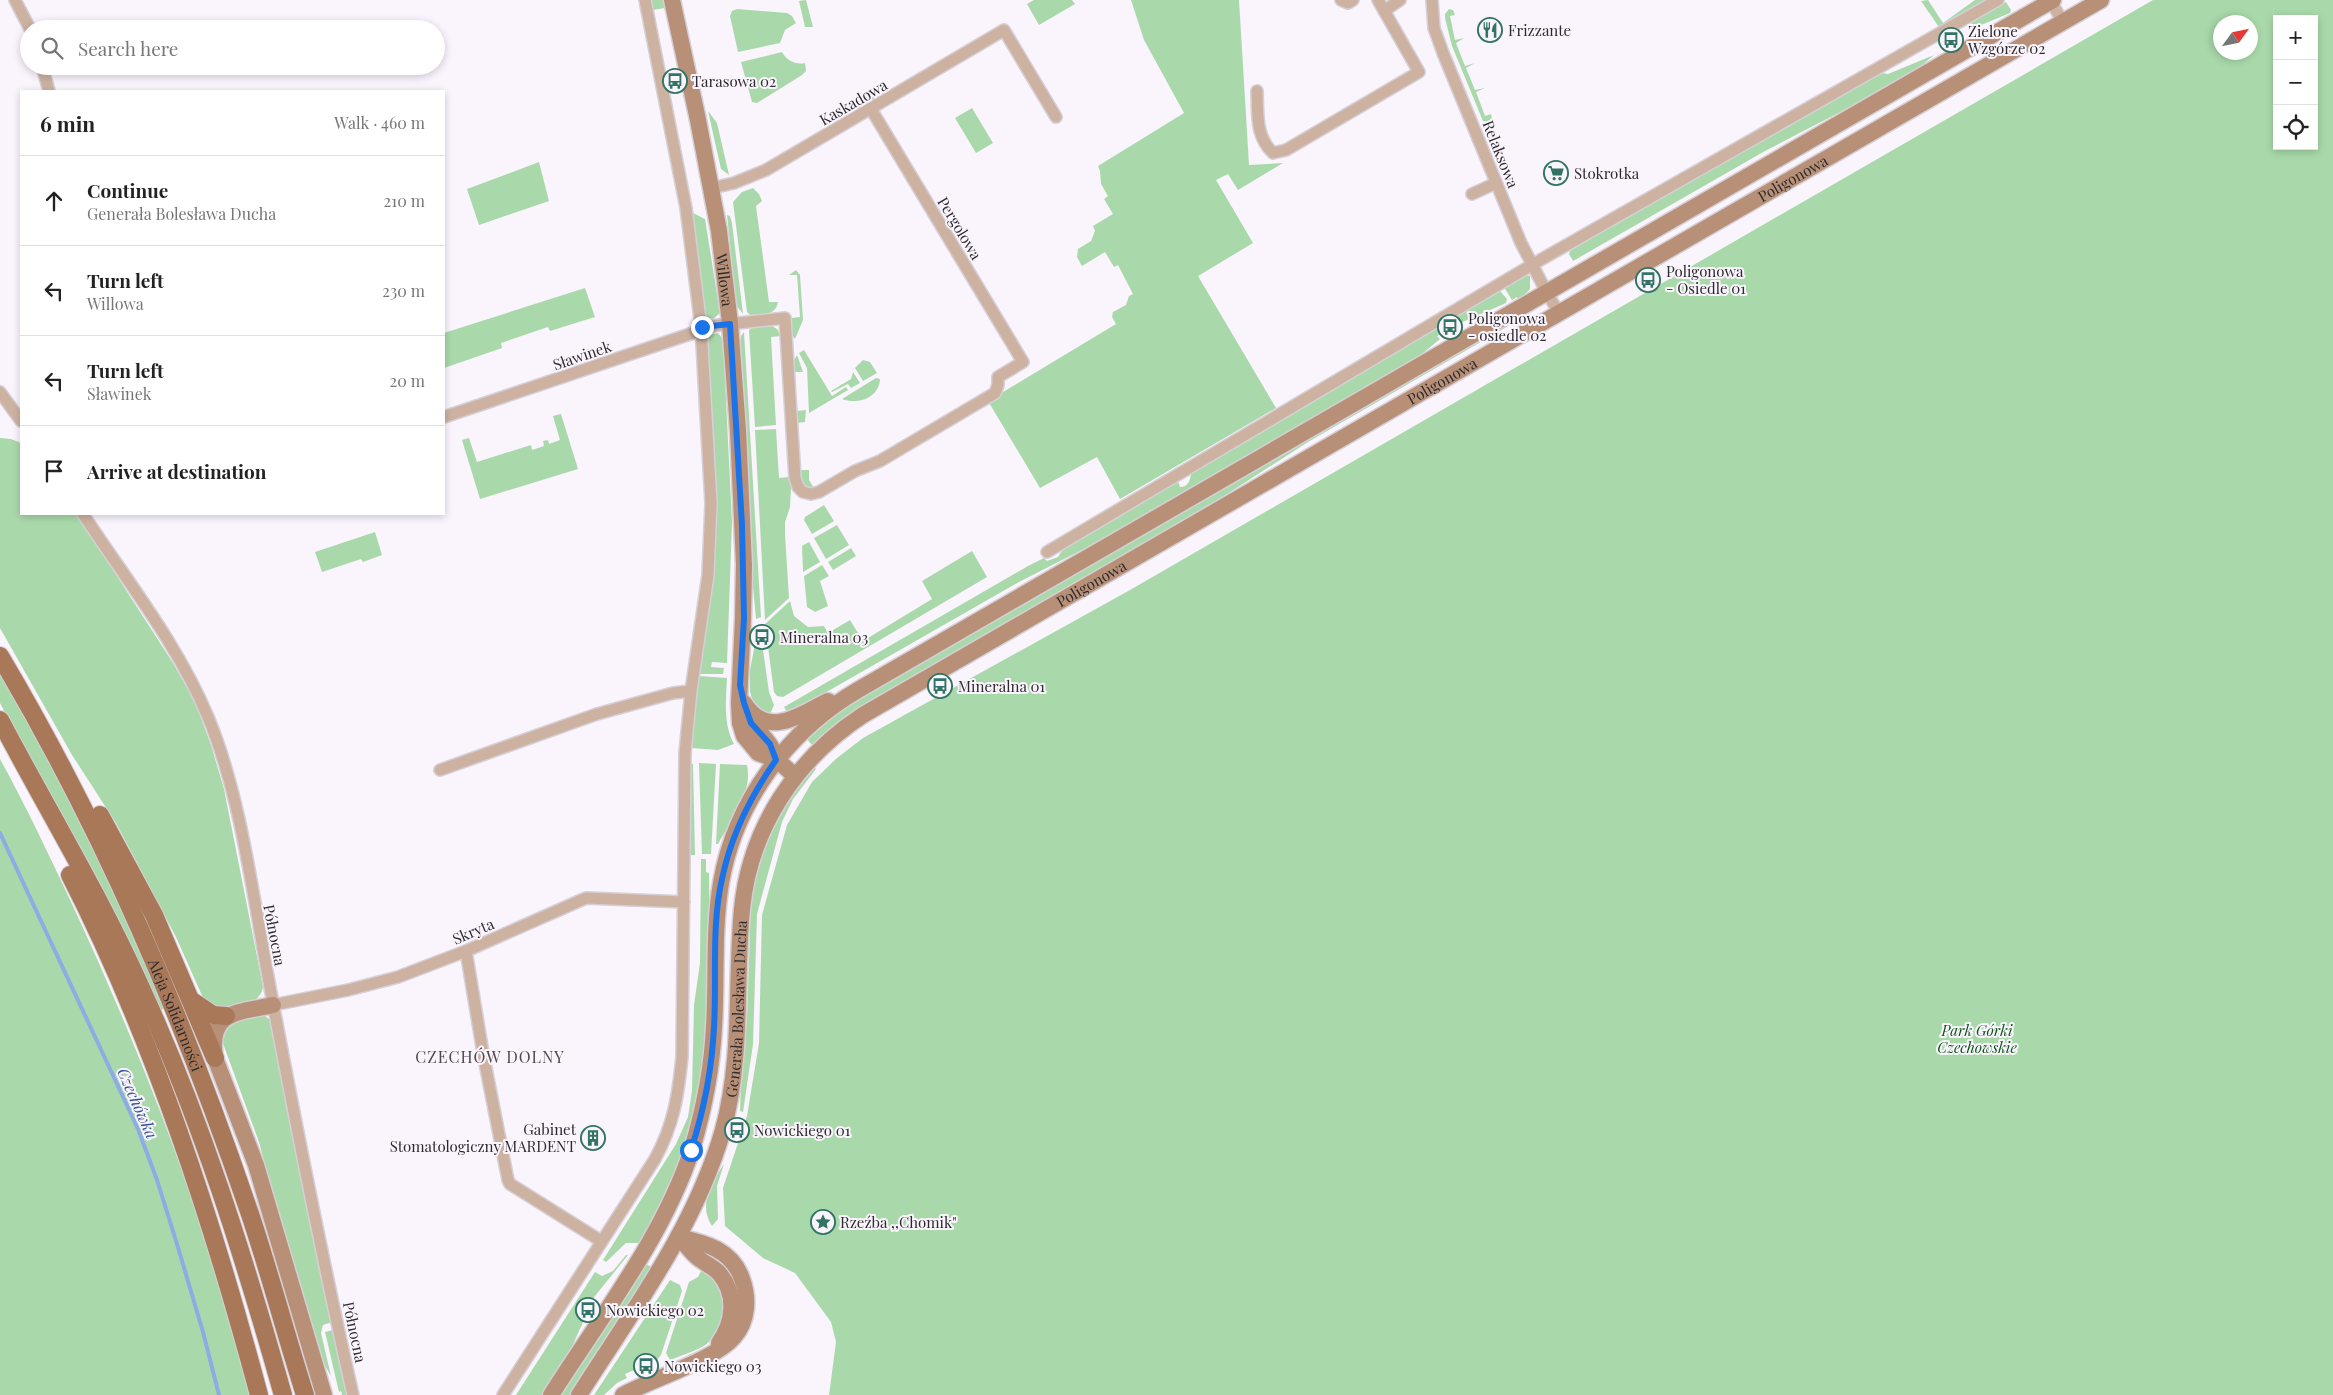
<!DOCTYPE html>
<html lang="en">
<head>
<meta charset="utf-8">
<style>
	:root { --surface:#fff; --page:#f2f2f2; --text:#222; --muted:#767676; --line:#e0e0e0 }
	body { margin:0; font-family:"Playfair Display",serif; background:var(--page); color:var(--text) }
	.controls { position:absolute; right:15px; top:15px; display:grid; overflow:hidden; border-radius:0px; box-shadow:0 2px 8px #0003 }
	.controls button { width:45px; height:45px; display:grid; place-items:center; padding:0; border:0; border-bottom:1px solid var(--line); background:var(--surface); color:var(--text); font:25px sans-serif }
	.compass { position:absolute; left:2213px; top:15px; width:45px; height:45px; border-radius:50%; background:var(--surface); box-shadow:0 2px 8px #0003; rotate:57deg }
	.stop { position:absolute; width:15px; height:15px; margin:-11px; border:4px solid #1a73e8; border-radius:50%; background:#fff }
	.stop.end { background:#1a73e8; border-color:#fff; box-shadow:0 1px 5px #0008 }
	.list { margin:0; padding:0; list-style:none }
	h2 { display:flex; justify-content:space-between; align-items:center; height:65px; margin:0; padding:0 20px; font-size:21px }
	h2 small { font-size:16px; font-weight:400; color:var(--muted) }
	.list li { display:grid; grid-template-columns:32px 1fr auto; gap:15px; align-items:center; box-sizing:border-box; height:90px; padding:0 20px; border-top:1px solid var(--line) }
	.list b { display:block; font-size:19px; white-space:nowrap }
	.list p { margin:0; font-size:16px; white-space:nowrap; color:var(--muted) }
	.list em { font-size:16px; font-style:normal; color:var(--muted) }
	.icon { flex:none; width:28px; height:28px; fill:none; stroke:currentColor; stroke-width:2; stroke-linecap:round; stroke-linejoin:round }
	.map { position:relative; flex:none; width:2333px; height:1395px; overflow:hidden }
	.search { position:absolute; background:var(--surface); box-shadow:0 2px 8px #0003; left:20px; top:20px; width:425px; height:55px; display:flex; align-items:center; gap:12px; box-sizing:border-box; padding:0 18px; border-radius:28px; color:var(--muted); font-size:19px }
	.panel { position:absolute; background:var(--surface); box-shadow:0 2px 8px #0003; left:20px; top:90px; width:425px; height:425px; border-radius:0px }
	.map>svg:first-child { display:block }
	.green { fill:#a9d9aa; fill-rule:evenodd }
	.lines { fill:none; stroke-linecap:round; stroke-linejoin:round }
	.stream { stroke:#8eace4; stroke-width:4 }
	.street-casing { stroke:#d5d0d7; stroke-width:14 }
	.secondary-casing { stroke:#d5d0d7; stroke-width:19 }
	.primary-casing { stroke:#d5d0d7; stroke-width:20 }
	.street { stroke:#ceb2a1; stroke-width:11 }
	.secondary { stroke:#b89077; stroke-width:16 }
	.primary { stroke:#a87859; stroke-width:18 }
	.route { stroke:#1a73e8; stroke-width:6 }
	.labels { text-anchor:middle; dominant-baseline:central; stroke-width:4; stroke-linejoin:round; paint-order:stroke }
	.poi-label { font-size:15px; fill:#2d2b2e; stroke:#faf4fc; text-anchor:start }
	.street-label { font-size:15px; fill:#2d2b2e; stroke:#faf4fc }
	.park-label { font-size:15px; font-style:italic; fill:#0a5718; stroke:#faf4fc }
	.neighbourhood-label { font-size:16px; letter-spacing:1px; fill:#4d474e; stroke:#faf4fc }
	.water-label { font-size:16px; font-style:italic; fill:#2f5094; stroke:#faf4fc }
</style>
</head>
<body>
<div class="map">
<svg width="2333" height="1395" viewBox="0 0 2333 1395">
	<rect width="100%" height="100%" fill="#faf4fc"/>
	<path class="green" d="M 651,0 L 663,0 L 665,8 L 653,10 Z
		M 806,0 L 813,27 L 805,27 L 799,1 Z
		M 1034,0 L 1072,0 L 1075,4 L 1039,25 L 1027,4 Z
		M 1131,0 L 1239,0 L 1249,165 L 1283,163 L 1238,190 L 1228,174 L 1216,180 L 1253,243 L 1198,276 L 1276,408 L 1120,499 L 1097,457 L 1040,488 L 988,401 L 1116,324 L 1112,317 L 1113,312 L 1126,305 L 1129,296 L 1133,294 L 1118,265 L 1114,267 L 1105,252 L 1082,266 L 1077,257 L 1078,249 L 1091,241 L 1095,231 L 1093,226 L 1113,214 L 1104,199 L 1108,196 L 1101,184 L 1100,171 L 1098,166 L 1184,113 L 1144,40 Z
		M 1928,0 L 1943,23 L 1975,0 L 1988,0 L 1939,27 L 1921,1 Z
		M 2153,0 L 2333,0 L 2333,1395 L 829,1395 L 836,1342 L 831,1322 L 795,1273 L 763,1258 L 725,1226 L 723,1188 L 747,1116 L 759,1043 L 762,915 L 787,825 L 812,782 L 837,758 L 863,738 L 1130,590 ZM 2277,19 L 2314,19 L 2314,146 L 2277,146 ZM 2220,22 L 2250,22 L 2250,52 L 2220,52 Z
		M 2006,2 L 2011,10 L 2010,13 L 1974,28 L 1971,23 Z
		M 737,9 L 787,13 L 792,16 L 796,23 L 785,30 L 780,43 L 738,52 L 730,16 L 732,11 Z
		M 1449,9 L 1453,10 L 1455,15 L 1450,16 L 1455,40 L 1464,38 L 1456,43 L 1465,66 L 1475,63 L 1466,68 L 1475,90 L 1485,88 L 1476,92 L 1485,116 L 1491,114 L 1492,119 L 1488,122 L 1483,121 L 1452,46 L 1445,18 L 1445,14 Z
		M 782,52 C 787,61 796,65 805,63 L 806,71 L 802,75 L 757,103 L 752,102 L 741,62 Z
		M 1934,55 L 1915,71 L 1871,96 L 1765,151 L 1573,261 L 1569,254 L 1570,251 L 1602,232 L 1881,73 L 1888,74 Z
		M 881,84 L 887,92 L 883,94 L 878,87 L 871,92 L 875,99 L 855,111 L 851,102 Z
		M 972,108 L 993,143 L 976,153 L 955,118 Z
		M 708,111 L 717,123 L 729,175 L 721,169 Z
		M 539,162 L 549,201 L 479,225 L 467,189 Z
		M 753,188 L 759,194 L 762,201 L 756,206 L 769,302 L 778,302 C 776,316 762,314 750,315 L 747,312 L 733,202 L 742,192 Z
		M 693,213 L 705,219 L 720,313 L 713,319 L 707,317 L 704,311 Z
		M 727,215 L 730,216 L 732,223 L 743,314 L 736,305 Z
		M 796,270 L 800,275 L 803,320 L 795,339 L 792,335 L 791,318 L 800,317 L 797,275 L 789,275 Z
		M 1525,275 L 1530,276 L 1530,289 L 1518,301 L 1517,297 L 1512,300 L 1505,289 L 1506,286 Z
		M 585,288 L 595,317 L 550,331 L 548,327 L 501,343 L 502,348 L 444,368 L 444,333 Z
		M 1500,291 L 1507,299 L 1506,303 L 1458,324 L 1456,322 L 1443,329 L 1444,332 L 1437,336 L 1440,339 L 1416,359 L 1117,532 L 1019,582 L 788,714 L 784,707 L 1028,566 L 1044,558 L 1047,561 L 1058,557 L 1064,547 L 1178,481 L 1180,487 C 1188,487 1190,481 1191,474 Z
		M 1516,319 L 1517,321 L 1308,442 L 1199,512 L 844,719 L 812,745 L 806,738 L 848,705 Z
		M 772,326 L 777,329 L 781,336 L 771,337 L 776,425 L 755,427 L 749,330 L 752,328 Z
		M 744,332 L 761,617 L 756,619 L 751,565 L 747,447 L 740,346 L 741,336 Z
		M 718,333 L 723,339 L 732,522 L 727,663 L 712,662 L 711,667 L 724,668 L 723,674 L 698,674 L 711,595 L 717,516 L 707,339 L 709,335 Z
		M 804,350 L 832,396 L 846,387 L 848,390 L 809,413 L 807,368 L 799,353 Z
		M 797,355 L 803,372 L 795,372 L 794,360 Z
		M 863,360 L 870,362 L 877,373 L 863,381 L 855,368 Z
		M 853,372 L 860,383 L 851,388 L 848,384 L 832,392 L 831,391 L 851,379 Z
		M 876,378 L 880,379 C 879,398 858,405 842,399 Z
		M 806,410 L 805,422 L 797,423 L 797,411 Z
		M 561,414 L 578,469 L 480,499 L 462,440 L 469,438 L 477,462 L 531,445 L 532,450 L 544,446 L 543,441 L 548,440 L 549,444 L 560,440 L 553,416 Z
		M 776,429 L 779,478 L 789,477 L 791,488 L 790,507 L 785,522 L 785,534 L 789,598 L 765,620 L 755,430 Z
		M 0,438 L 11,439 L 21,443 L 21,514 L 77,514 L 173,663 L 195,702 L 211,745 L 224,789 L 263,987 C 260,1006 234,1007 217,1010 L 204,1000 L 176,937 L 116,823 L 72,755 L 0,628 Z
		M 800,470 L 809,470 L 809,480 L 814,488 L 806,489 L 800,480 Z
		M 824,505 L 834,521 L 812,534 L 804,520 L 805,517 Z
		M 837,525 L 849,545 L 826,559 L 814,538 Z
		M 375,532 L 382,555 L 363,562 L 361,559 L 322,572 L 315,552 Z
		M 809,542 L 820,562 L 803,572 L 802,546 Z
		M 851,548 L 856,556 L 833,570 L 828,562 Z
		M 972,551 L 987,577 L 783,697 L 777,696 L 774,692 L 765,624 L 790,601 L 794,616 L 808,627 L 824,626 L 828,633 L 850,620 L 863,641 L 932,599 L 922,581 Z
		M 822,565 L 829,576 L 820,581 L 828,606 L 815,612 L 807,607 L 804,576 Z
		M 762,643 L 769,692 L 774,705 L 769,716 L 754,705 L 750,692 L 750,670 L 755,644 Z
		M 0,669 L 52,763 L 109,876 L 166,1008 L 160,1010 L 0,703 Z
		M 699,676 L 727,678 C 726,700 723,724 734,744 L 718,750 L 691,748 Z
		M 0,759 C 26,806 49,855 72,904 C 146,1063 208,1225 249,1395 L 0,1395 Z
		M 699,763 L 716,764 L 711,854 L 702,854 Z
		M 690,764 L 693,764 L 695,855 L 690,855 Z
		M 720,764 L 747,765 C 753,794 731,820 718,844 L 716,844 Z
		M 813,766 L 816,769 L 793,799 L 782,822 L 757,914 L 753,1044 L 743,1112 L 740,1111 L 741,1079 L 747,1019 L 751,901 L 755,880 L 768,836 L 781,809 Z
		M 701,859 L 706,859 L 706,872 L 709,873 C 711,1008 712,1123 640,1243 L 626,1243 L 606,1262 L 603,1260 L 676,1144 L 688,1117 L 692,1091 L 694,1005 L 700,963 Z
		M 263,1014 L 271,1021 L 332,1322 L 323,1325 L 321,1333 L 331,1376 L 312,1344 L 259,1142 L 221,1038 L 225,1023 Z
		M 724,1164 L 717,1186 L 718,1219 L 712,1226 C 698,1205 711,1183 724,1164 Z
		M 626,1255 L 628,1255 L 591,1301 L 588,1300 L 581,1312 L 583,1313 L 581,1318 L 584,1320 L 571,1349 L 542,1395 L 516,1395 L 595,1272 L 602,1276 L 613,1271 Z
		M 644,1263 L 653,1268 L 570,1395 L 561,1395 Z
		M 703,1267 L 715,1277 L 727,1307 C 712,1348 709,1345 670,1360 L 666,1353 L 689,1282 L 698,1277 Z
		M 670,1280 L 680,1285 L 682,1291 L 661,1355 L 657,1360 L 625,1374 L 627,1378 L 617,1383 L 604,1395 L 594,1395 Z
		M 333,1330 L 348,1395 L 342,1395 L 341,1391 L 339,1392 L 325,1332 Z"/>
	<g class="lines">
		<path class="stream" d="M 0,833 L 138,1129 L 157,1180 L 177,1244 L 203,1332 L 219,1395"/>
		<defs>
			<path id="street" d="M 15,0 L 30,29
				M 1341,0 L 1348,3 L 1353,0
				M 1432,0 L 1434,28 L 1443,53 L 1521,243 L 1547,293 L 1559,313
				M 2050,0 L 2063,22
				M 1384,11 L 1400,0
				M 42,66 L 49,91
				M 1257,91 C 1258,113 1255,136 1273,153 L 1286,150 L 1419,72 L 1378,0
				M 712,188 L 734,183 L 766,170 L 1004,30 L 1056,117
				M 1472,194 L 1496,183
				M 0,392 L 21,421
				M 444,417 L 696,332 L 701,327 L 785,318 L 795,478 L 798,487 L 803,492 L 811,494 L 819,492 L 855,471 L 880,461 L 995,393 L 998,385 L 998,377 L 1023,362 L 871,109
				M 83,514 C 127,581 177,643 208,717 C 241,796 253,897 269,982 C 295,1120 322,1258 353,1395
				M 1047,552 L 1542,259 L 1998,0
				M 440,770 L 597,714 L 673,693 L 691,691
				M 466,951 L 483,1053 L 508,1180 L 510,1184 L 601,1241
				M 273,1005 L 348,990 L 398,977 L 466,951 L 586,898 L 684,902
				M 503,1395 L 655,1159 C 674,1124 678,1096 682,1057 L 685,753 L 691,691 L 708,575 L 711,503 L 701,327 L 686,208 L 645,0"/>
			<g id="secondary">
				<path id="s1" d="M 672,0 L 698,120 L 719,231 L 730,323 L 738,430 L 744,565 L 743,618 L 739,703 L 740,723 L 744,736 L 758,753 L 777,760 L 795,776"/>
				<path d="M 744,703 C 768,740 799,715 828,701"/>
				<path d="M 746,712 C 753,730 772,740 777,760"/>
				<path d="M 273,1005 C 238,1013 208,1010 215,1058 L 256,1165 L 324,1395"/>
				<path d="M 678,1237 C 685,1243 690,1251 697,1257 C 704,1263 713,1267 719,1273 C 737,1294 734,1322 719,1343"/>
				<path d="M 551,1395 C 600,1318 664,1236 692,1149 C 704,1109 712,1068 714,1027 C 717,979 713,930 721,883 C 735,801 788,731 858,690 L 2053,0"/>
				<path id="s2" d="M 579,1395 C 633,1310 695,1228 723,1130 C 743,1057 735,984 742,909 C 750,828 796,759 863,715 L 2101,0"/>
				<path d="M 623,1395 C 651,1379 715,1360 734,1337 C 748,1321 749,1298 742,1279 C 732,1250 706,1243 679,1237"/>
			</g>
			<g id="primary">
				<path id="s3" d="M 0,656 C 106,835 183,1017 250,1214 C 270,1274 286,1335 305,1395"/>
				<path d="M 0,720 C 47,809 100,896 141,988 C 201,1119 244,1257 283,1395"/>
				<path d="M 100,815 L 154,915 L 215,1058"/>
				<path d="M 70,875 C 153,1037 212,1219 259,1395"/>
				<path d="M 192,1001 L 213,1015 L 226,1016"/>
			</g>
		</defs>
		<use href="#street" class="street-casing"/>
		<use href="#secondary" class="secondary-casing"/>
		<use href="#primary" class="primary-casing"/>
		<use href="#street" class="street"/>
		<use href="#secondary" class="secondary"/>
		<use href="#primary" class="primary"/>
	</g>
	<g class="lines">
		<path class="route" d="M 691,1150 C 704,1110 712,1069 714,1027 C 717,979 711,927 722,879 C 731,835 750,797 776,760 L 770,744 L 751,723 L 744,703 L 740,685 L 744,618 L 742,525 L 730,324 L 702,327"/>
	</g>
	<defs>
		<symbol id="restaurant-ring" viewBox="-11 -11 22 22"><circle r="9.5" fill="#faf4fc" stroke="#317466" stroke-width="1.5"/><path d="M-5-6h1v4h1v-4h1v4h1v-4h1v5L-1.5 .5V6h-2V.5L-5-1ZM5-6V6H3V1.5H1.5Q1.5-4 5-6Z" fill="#317466"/></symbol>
		<symbol id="bus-ring" viewBox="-11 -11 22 22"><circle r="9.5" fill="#faf4fc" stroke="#317466" stroke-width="1.5"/><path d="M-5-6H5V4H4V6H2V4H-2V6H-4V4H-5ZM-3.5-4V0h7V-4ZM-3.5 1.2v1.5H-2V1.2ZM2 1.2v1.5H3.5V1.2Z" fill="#317466"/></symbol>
		<symbol id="supermarket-ring" viewBox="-11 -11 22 22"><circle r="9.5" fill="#faf4fc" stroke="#317466" stroke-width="1.5"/><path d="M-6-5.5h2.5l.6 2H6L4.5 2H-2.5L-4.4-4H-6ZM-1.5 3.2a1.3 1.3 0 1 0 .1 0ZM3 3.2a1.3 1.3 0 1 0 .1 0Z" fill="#317466"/></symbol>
		<symbol id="building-ring" viewBox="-11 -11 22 22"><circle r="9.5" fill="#faf4fc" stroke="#317466" stroke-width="1.5"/><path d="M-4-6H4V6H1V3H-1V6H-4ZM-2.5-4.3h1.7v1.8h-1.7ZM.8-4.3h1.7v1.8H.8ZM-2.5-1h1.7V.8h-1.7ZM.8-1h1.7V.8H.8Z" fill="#317466"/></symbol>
		<symbol id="sight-ring" viewBox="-11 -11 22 22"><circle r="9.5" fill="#faf4fc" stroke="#317466" stroke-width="1.5"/><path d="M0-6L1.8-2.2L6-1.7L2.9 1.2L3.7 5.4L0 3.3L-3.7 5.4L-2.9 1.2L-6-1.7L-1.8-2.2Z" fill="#317466"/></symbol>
	</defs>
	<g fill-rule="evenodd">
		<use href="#restaurant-ring" x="1476" y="16" width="28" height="28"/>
		<use href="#bus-ring" x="1937" y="26" width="28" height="28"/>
		<use href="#bus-ring" x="661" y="67" width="28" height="28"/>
		<use href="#supermarket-ring" x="1542" y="159" width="28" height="28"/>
		<use href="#bus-ring" x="1634" y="266" width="28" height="28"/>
		<use href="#bus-ring" x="1436" y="313" width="28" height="28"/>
		<use href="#bus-ring" x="748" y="623" width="28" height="28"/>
		<use href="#bus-ring" x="926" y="672" width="28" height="28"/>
		<use href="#bus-ring" x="723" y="1116" width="28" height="28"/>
		<use href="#building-ring" x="579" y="1124" width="28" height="28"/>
		<use href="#sight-ring" x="809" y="1208" width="28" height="28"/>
		<use href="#bus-ring" x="574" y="1296" width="28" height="28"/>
		<use href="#bus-ring" x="632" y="1352" width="28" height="28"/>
	</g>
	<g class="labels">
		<g class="poi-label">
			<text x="1508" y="30">Frizzante</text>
			<text x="1968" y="31">Zielone<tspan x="1968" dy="17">Wzgórze 02</tspan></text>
			<text x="692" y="81">Tarasowa 02</text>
			<text x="1574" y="173">Stokrotka</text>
			<text x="1666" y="271">Poligonowa<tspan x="1666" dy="17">- Osiedle 01</tspan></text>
			<text x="1468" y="318">Poligonowa<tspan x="1468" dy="17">- osiedle 02</tspan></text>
			<text x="780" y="637">Mineralna 03</text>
			<text x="958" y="686">Mineralna 01</text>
			<text x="576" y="1129" text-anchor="end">Gabinet<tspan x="576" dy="17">Stomatologiczny MARDENT</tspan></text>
			<text x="754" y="1130">Nowickiego 01</text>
			<text x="840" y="1222">Rzeźba ,,Chomik"</text>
			<text x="606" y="1310">Nowickiego 02</text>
			<text x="664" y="1366">Nowickiego 03</text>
		</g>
		<g class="street-label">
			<text transform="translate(853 102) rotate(-30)">Kaskadowa</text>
			<text transform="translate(1501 154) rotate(68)">Relaksowa</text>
			<text stroke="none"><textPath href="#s2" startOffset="1835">Poligonowa</textPath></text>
			<text transform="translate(960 228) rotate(59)">Pergolowa</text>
			<text stroke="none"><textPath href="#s1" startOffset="285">Willowa</textPath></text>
			<text transform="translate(582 355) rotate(-19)">Sławinek</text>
			<text stroke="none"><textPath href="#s2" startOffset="1430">Poligonowa</textPath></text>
			<text stroke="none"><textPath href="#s2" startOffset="1025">Poligonowa</textPath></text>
			<text transform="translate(473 931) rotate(-23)">Skryta</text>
			<text transform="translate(275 935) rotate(79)">Północna</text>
			<text stroke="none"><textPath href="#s2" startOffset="425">Generała Bolesława Ducha</textPath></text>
			<text stroke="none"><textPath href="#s3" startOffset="400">Aleja Solidarności</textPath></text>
			<text transform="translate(355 1332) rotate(78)">Północna</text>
		</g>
		<g class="park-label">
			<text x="1977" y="1030">Park Górki<tspan x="1977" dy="17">Czechowskie</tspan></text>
		</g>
		<g class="neighbourhood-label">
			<text x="490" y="1056">CZECHÓW DOLNY</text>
		</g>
		<g class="water-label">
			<text transform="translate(138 1103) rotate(66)">Czechówka</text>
		</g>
	</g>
</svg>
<div class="controls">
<button>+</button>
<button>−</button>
<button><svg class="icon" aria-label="locate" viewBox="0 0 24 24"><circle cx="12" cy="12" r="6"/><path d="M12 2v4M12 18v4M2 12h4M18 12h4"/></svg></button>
</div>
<svg class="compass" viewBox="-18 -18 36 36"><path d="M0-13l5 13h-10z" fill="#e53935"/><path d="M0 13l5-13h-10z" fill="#767676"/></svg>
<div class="stop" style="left:691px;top:1150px"></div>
<div class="stop end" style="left:702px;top:327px"></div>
<div class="search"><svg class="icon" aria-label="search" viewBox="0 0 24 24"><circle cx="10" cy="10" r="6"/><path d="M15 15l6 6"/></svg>Search here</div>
<section class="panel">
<h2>6 min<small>Walk · 460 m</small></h2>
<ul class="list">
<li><svg class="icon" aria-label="ahead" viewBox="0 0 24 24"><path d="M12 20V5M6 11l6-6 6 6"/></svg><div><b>Continue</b><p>Generała Bolesława Ducha</p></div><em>210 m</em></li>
<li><svg class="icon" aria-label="left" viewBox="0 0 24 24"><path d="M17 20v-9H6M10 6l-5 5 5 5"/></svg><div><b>Turn left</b><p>Willowa</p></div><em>230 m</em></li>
<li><svg class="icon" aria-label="left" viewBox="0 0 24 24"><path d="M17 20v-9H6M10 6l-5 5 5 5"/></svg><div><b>Turn left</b><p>Sławinek</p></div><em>20 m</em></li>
<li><svg class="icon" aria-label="arrive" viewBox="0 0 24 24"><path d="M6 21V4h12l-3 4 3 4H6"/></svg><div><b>Arrive at destination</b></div></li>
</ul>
</section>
</div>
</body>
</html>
